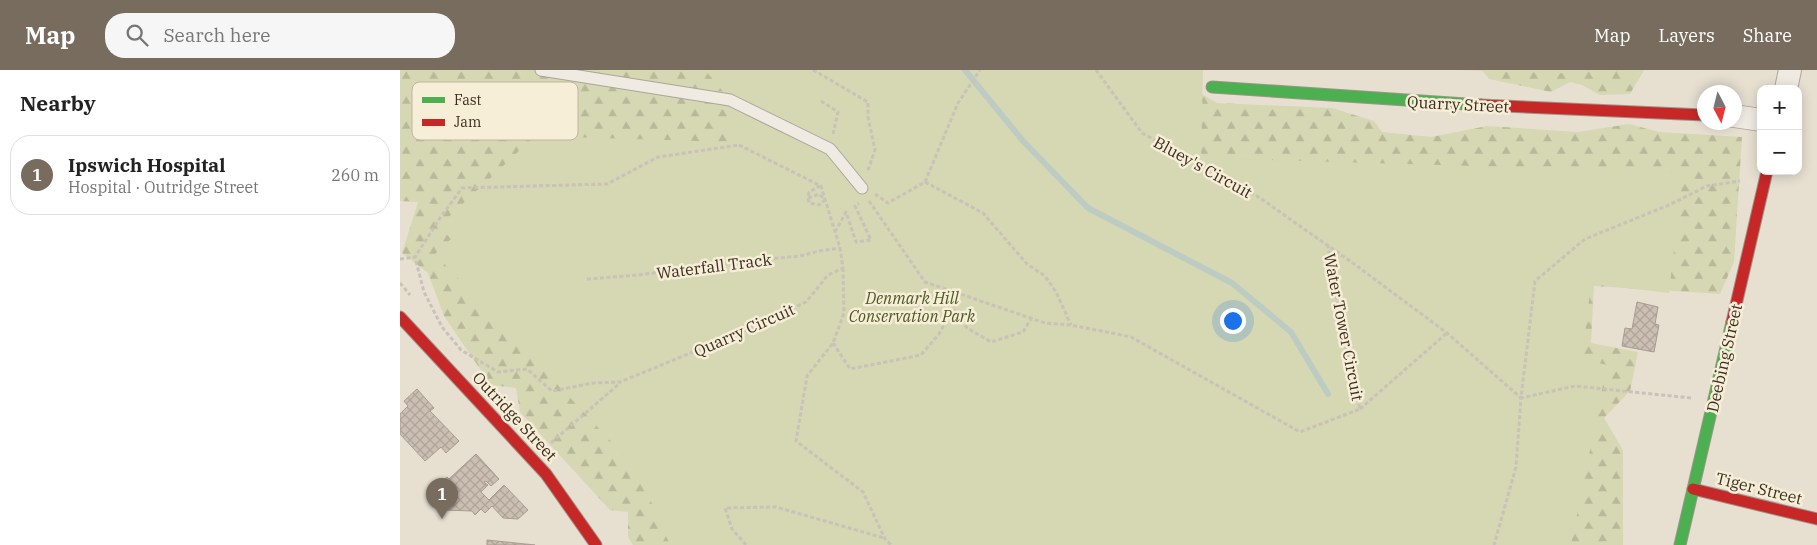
<!DOCTYPE html>
<html lang="en">
<head>
<meta charset="utf-8">
<style>
	:root { --surface:#fff; --page:#f6f6f6; --text:#222; --muted:#767676; --line:#e0e0e0; --accent:#786c5e }
	body { margin:0; font-family:"IBM Plex Serif",serif; background:var(--page); color:var(--text) }
	.controls { position:absolute; right:15px; top:15px; display:grid; overflow:hidden; border-radius:10px; box-shadow:0 2px 12px #0003 }
	.controls button { width:45px; height:45px; display:grid; place-items:center; padding:0; border:0; border-bottom:1px solid var(--line); background:var(--surface); color:var(--text); font:25px sans-serif }
	.compass { position:absolute; left:1297px; top:15px; width:45px; height:45px; border-radius:50%; background:var(--surface); box-shadow:0 2px 12px #0003; rotate:173deg }
	.you { position:absolute; left:832px; top:250px; width:18px; height:18px; margin:-12px; border:4px solid #fff; border-radius:50%; background:#1a73e8; box-shadow:0 0 0 8px #1a73e833 }
	.badge { display:grid; place-items:center; width:32px; height:32px; border-radius:50%; background:var(--accent); color:#fff; font-size:16px; font-weight:700 }
	.pin { position:absolute; translate:-50% -41px; filter:drop-shadow(0 1px 2px #0008) }
	.pin::after { content:''; position:absolute; top:26px; width:18px; height:15px; background:inherit; clip-path:polygon(0 0,100% 0,50% 100%) }
	.list { margin:0; padding:0; list-style:none }
	h2 { display:flex; justify-content:space-between; align-items:center; height:65px; margin:0; padding:0 20px; font-size:21px }
	h2 small { font-size:16px; font-weight:400; color:var(--muted) }
	.list li { display:grid; grid-template-columns:32px 1fr auto; gap:15px; align-items:center; box-sizing:border-box; height:80px; margin:0 10px 10px; padding:0 10px; border:1px solid var(--line); border-radius:20px }
	.list b { display:block; font-size:19px; white-space:nowrap }
	.list p { margin:0; font-size:16px; white-space:nowrap; color:var(--muted) }
	.list em { font-size:16px; font-style:normal; color:var(--muted) }
	.icon { flex:none; width:28px; height:28px; fill:none; stroke:currentColor; stroke-width:2; stroke-linecap:round; stroke-linejoin:round }
	.map { position:relative; flex:none; width:1417px; height:475px; overflow:hidden }
	header { display:flex; align-items:center; gap:30px; box-sizing:border-box; height:70px; padding:0 25px; background:var(--accent); color:#fff }
	header strong { font-size:24px }
	nav { display:flex; gap:28px; margin-inline-start:auto; font-size:18px }
	.search { width:350px; height:45px; background:var(--page); display:flex; align-items:center; gap:12px; box-sizing:border-box; padding:0 18px; border-radius:20px; color:var(--muted); font-size:19px }
	main { display:flex }
	aside { flex:1; background:var(--surface) }
	.map>svg:first-child { display:block }
	.forest { fill:url(#forest-firs) }
	.green { fill:#d6d7b3 }
	.lines { fill:none; stroke-linecap:round; stroke-linejoin:round }
	.stream { stroke:#bcccc2; stroke-width:6 }
	.building { fill:url(#building-cross-hatch); stroke:#a89c90 }
	.lane-casing { stroke:#ada599; stroke-width:13 }
	.street-casing { stroke:#ada599; stroke-width:24 }
	.fast-casing { stroke:#9c958a; stroke-width:13 }
	.jam-casing { stroke:#9c958a; stroke-width:13 }
	.path { stroke:#c8c2b9; stroke-width:3; stroke-dasharray:4 2.5; stroke-linecap:butt }
	.lane { stroke:#efebe3; stroke-width:11 }
	.street { stroke:#efebe3; stroke-width:22 }
	.fast { stroke:#4caf50; stroke-width:11 }
	.jam { stroke:#c62828; stroke-width:11 }
	.labels { text-anchor:middle; dominant-baseline:central; stroke-width:5; stroke-linejoin:round; paint-order:stroke }
	.street-label { font-size:16px; fill:#3d2e20; stroke:#f7eed8 }
	.park-label { font-size:16px; font-style:italic; fill:#4d5a26; stroke:#f7eed8 }
	.key { fill:#f7eed8; stroke:#bfb4a1; stroke-width:1 }
	.key-label { font-size:14px; fill:#3d2e20 }
</style>
</head>
<body>
<header>
<strong>Map</strong>
<div class="search"><svg class="icon" aria-label="search" viewBox="0 0 24 24"><circle cx="10" cy="10" r="6"/><path d="M15 15l6 6"/></svg>Search here</div>
<nav><a>Map</a><a>Layers</a><a>Share</a></nav>
</header>
<main>
<aside>
<h2>Nearby<small></small></h2>
<ul class="list">
<li><span class="badge">1</span><div><b>Ipswich Hospital</b><p>Hospital · Outridge Street</p></div><em>260 m</em></li>
</ul>
</aside>
<div class="map">
<svg width="1417" height="475" viewBox="0 0 1417 475">
	<defs>
		<pattern id="forest-firs" width="22" height="20" patternUnits="userSpaceOnUse" patternTransform="scale(1.25)"><rect width="22" height="20" fill="#d6d7b3"/><path d="M5 1l3.5 6h-7zM16 11l3.5 6h-7z" fill="#b9b99a"/></pattern>
		<pattern id="building-cross-hatch" width="8" height="8" patternUnits="userSpaceOnUse" patternTransform="scale(1.25)"><rect width="8" height="8" fill="#cbbfb2"/><path d="M0 0l8 8M0 8l8-8" fill="none" stroke="#afa499"/></pattern>
	</defs>
	<rect width="100%" height="100%" fill="#e7e0d1"/>
	<path class="forest" d="M 0,0 L 789,0 L 795,20 L 817,33 L 932,38 L 974,51 L 982,62 L 1031,67 L 1087,56 L 1178,62 L 1229,54 L 1259,62 L 1342,67 L 1334,192 L 1320,224 L 1194,216 L 1191,273 L 1238,282 L 1230,321 L 1204,348 L 1223,380 L 1223,475 L 233,475 L 228,467 L 228,442 L 210,440 L 120,342 L 116,318 L 91,315 L 44,246 L 28,203 L 2,183 L 18,132 L 0,131 Z
		M 1082,0 L 1244,0 L 1230,24 L 1200,25 L 1182,15 L 1170,12 L 1151,22 L 1089,9 Z"/>
	<path class="green" d="M 305,0 L 803,0 L 801,88 L 1283,102 L 1269,223 L 1191,214 L 1182,289 L 1207,295 L 1171,475 L 270,475 L 237,399 L 35,184 L 51,169 L 39,156 L 135,66 L 332,72 L 330,30 Z
		M 1057,0 L 1184,0 L 1184,4 Z"/>
	<g class="lines">
		<path class="stream" d="M 565,0 L 623,71 L 688,138 L 832,213 L 891,262 L 928,324"/>
	</g>
	<path class="building" d="M 1237,232 L 1258,237 L 1255,254 L 1259,255 L 1254,282 L 1222,276 L 1225,258 L 1232,259 Z
		M 17,319 L 34,338 L 30,341 L 59,371 L 46,383 L 41,377 L 25,391 L 0,364 L 0,344 L 8,336 L 4,331 Z
		M 76,384 L 99,409 L 91,416 L 86,411 L 84,412 L 88,415 L 81,422 L 89,430 L 104,415 L 128,440 L 118,449 L 103,448 L 92,436 L 85,443 L 81,439 L 75,445 L 72,441 L 44,440 L 29,424 L 47,407 L 49,409 Z
		M 87,470 L 135,475 L 87,475 Z"/>
	<g class="lines">
		<defs>
			<path id="lane" d="M 141,0 L 330,30 L 430,79 L 462,118"/>
			<path id="street" d="M 1386,19 L 1390,0
				M 1334,46 L 1361,50"/>
			<path id="fast" d="M 812,17 L 1081,35
				M 1280,475 L 1332,252"/>
			<path id="jam" d="M 1081,35 L 1304,45
				M 0,247 L 146,404 L 196,475
				M 1332,252 L 1367,101
				M 1293,419 L 1417,449"/>
		</defs>
		<use href="#lane" class="lane-casing"/>
		<use href="#street" class="street-casing"/>
		<use href="#fast" class="fast-casing"/>
		<use href="#jam" class="jam-casing"/>
		<path class="path" d="M 413,0 L 468,32 L 468,47 L 475,80 L 468,100
			M 696,0 L 742,63 L 857,126 L 957,196 L 1047,263 L 1121,328 L 1116,397 L 1094,475
			M 421,31 L 438,42 L 433,64
			M 339,75 L 421,116 L 440,178 L 443,198 L 428,205 L 406,232 L 344,261 L 220,312 L 193,313 L 152,321 L 127,299 L 98,302 L 61,280 L 42,257 L 24,222 L 15,187 L 40,148 L 62,118 L 207,114 L 258,87 Z
			M 525,112 L 583,143 L 627,194 L 645,206 L 656,222 L 671,255
			M 475,124 L 488,133 L 525,112 L 558,33 L 580,0
			M 408,128 L 419,124 L 425,130 L 419,135 L 409,133 L 408,128 L 409,122 L 420,116
			M 469,131 L 525,212 L 645,253 L 671,255 L 731,267 L 900,362 L 960,339 L 942,260 L 928,176
			M 435,162 L 446,142 L 456,172 L 471,170 L 455,136 L 459,133
			M 0,189 L 15,187
			M 443,198 L 444,243 L 433,273 L 407,306 L 396,371 L 463,422 L 485,469 L 491,475
			M 187,209 L 238,205 L 359,190 L 400,186 L 419,181 L 440,178
			M 0,213 L 10,225
			M 554,239 L 567,258 L 591,272 L 623,262 L 632,247
			M 433,273 L 450,299 L 521,285 L 539,264 L 560,225
			M 1291,328 L 1175,316 L 1121,328 L 1135,211 L 1185,169 L 1269,135 L 1307,116 L 1340,111
			M 960,339 L 1047,263
			M 151,373 L 220,313
			M 346,475 L 332,459 L 325,438 L 376,437 L 484,468"/>
		<use href="#lane" class="lane"/>
		<use href="#street" class="street"/>
		<use href="#fast" class="fast"/>
		<use href="#jam" class="jam"/>
	</g>
	<g class="labels">
		<g class="street-label">
			<text transform="translate(1058 34) rotate(3)">Quarry Street</text>
			<text transform="translate(803 97) rotate(29)">Bluey's Circuit</text>
			<text transform="translate(314 196) rotate(-7)">Waterfall Track</text>
			<text transform="translate(944 257) rotate(79)">Water Tower Circuit</text>
			<text transform="translate(344 260) rotate(-24)">Quarry Circuit</text>
			<text transform="translate(1324 288) rotate(-77)">Deebing Street</text>
			<text transform="translate(115 346) rotate(47)">Outridge Street</text>
			<text transform="translate(1359 418) rotate(14)">Tiger Street</text>
		</g>
		<g class="park-label">
			<text x="512" y="228">Denmark Hill<tspan x="512" dy="18">Conservation Park</tspan></text>
		</g>
	</g>
	<rect x="12" y="12" width="166" height="58" rx="8" class="key"/>
	<rect x="22" y="27" width="23" height="6" fill="#4caf50"/>
	<rect x="22" y="49" width="23" height="7" fill="#c62828"/>
	<g class="key-label">
		<text x="54" y="35">Fast</text>
		<text x="54" y="57">Jam</text>
	</g>
</svg>
<div class="controls">
<button>+</button>
<button>−</button>
</div>
<svg class="compass" viewBox="-18 -18 36 36"><path d="M0-13l5 13h-10z" fill="#e53935"/><path d="M0 13l5-13h-10z" fill="#767676"/></svg>
<div class="you"></div>
<div class="pin badge" style="left:42px;top:449px">1</div>
</div>
</main>
</body>
</html>
